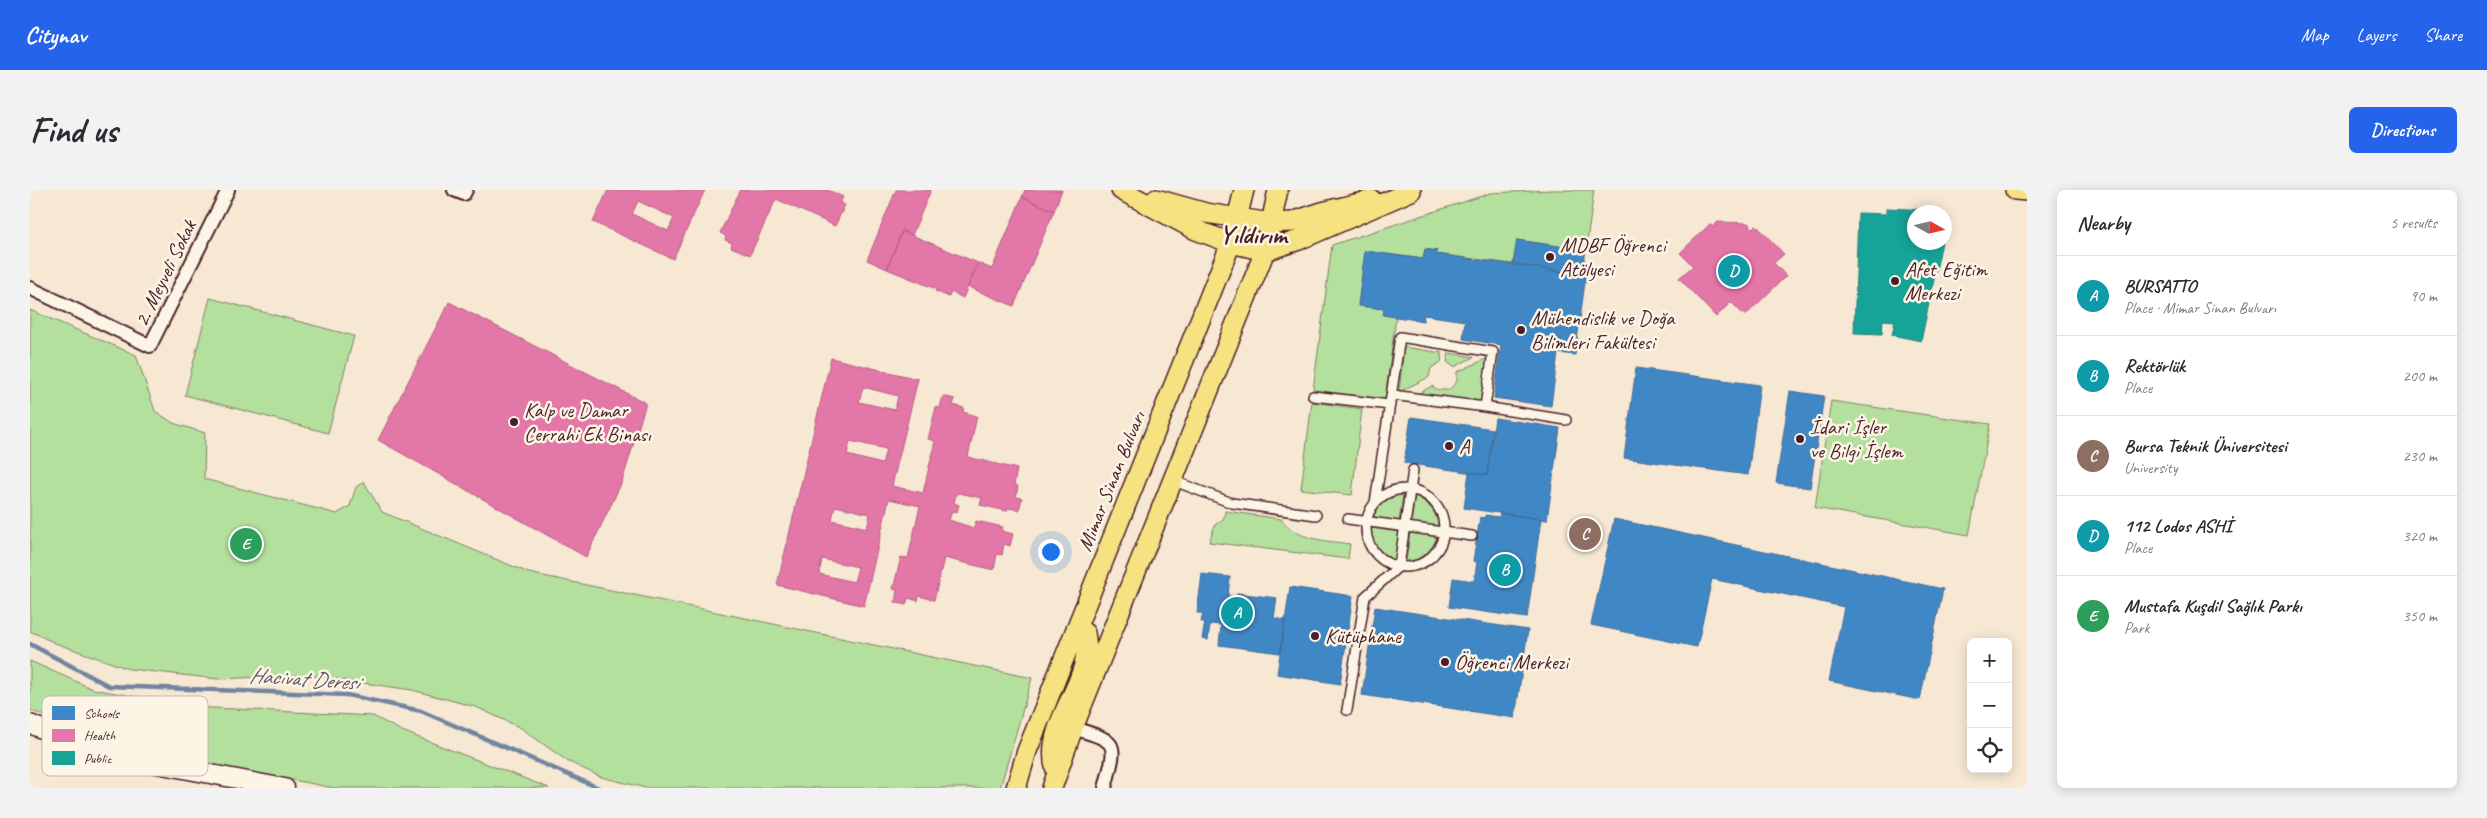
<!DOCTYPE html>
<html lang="en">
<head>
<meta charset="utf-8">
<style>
	:root { --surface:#fff; --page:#f2f2f3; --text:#2b2b33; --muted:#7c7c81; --line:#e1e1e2; --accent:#2563eb }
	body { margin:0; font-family:Caveat,sans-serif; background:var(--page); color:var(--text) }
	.controls { position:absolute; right:15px; bottom:15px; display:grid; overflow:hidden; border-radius:8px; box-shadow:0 2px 12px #0003 }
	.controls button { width:45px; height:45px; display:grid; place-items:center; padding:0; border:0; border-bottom:1px solid var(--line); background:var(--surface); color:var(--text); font:25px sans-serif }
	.compass { position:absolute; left:1877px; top:15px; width:45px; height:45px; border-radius:50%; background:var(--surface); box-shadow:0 2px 12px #0003; rotate:98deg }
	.you { position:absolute; left:1020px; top:361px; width:18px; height:18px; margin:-12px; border:4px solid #fff; border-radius:50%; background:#1a73e8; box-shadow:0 0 0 8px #1a73e833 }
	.badge { display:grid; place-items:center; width:32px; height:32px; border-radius:50%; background:var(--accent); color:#fff; font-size:16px; font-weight:700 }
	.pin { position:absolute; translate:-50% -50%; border:2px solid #fff; box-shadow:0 1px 5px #0006 }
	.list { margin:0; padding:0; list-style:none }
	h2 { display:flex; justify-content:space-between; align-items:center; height:65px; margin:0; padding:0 20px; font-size:21px }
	h2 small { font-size:16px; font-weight:400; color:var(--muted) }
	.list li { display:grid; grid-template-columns:32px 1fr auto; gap:15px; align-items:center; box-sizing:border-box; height:80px; padding:0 20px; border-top:1px solid var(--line) }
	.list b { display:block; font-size:19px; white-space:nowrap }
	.list p { margin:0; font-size:16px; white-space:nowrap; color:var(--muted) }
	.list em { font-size:16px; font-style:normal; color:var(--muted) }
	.icon { flex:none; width:28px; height:28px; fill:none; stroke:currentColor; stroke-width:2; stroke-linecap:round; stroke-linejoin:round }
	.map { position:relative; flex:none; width:1997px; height:598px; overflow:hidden; border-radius:8px }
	header { display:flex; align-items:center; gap:30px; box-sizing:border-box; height:70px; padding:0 25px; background:var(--accent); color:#fff }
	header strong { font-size:24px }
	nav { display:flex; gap:28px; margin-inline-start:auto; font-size:18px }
	.intro { display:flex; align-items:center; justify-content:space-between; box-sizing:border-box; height:120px; padding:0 30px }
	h1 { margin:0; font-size:35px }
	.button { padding:12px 22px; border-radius:8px; background:var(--accent); color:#fff; font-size:18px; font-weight:700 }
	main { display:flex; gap:30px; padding:0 30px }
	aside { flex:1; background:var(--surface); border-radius:8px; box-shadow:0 2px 12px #0003 }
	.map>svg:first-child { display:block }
	.green { fill:#b4e09e; stroke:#7f8064 }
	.schools { fill:#3f88c5; stroke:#426897 }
	.health { fill:#e377a8; stroke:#b55d82; fill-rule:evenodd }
	.public { fill:#17a398; stroke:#267b77 }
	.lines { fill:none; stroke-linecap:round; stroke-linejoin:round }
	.stream { stroke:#7384a0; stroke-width:4.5 }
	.pedestrian-casing { stroke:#4a1f2b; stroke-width:12 }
	.minor-casing { stroke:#4a1f2b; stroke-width:16 }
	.secondary-casing { stroke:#4a1f2b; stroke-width:21 }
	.primary-casing { stroke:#4a1f2b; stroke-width:22 }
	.pedestrian { stroke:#fcf5e5; stroke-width:9 }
	.minor { stroke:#fcf5e5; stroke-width:12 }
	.secondary { stroke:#fcf5e5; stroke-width:18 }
	.primary { stroke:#f7e281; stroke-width:19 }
	.poi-dot { fill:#4a1f2b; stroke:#fcf5e5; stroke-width:2 }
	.labels { text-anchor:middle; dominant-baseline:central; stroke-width:5; stroke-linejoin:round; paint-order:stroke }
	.poi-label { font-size:21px; fill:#4a1f2b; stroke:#fcf5e5; text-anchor:start }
	.street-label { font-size:21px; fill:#4a1f2b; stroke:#fcf5e5 }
	.water-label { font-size:22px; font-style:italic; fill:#5f5266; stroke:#fcf5e5 }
	.district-label { font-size:26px; font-weight:bold; fill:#4a1f2b; stroke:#fcf5e5 }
	.key { fill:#fcf5e5; stroke:#c7b5ad; stroke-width:1 }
	.key-label { font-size:14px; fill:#4a1f2b }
</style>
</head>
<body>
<header>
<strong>Citynav</strong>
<nav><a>Map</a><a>Layers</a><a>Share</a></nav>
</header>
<div class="intro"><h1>Find us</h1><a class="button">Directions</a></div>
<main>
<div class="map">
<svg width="1997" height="598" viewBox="0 0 1997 598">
	<rect width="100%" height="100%" fill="#f6e8d3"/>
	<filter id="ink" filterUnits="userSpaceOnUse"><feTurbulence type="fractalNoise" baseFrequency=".02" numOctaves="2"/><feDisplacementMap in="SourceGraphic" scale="10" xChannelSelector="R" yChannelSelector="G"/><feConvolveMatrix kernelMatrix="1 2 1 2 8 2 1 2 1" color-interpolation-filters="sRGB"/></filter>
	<g filter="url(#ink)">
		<path class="green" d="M 1522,0 L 1564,0 L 1556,60 L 1487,50 L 1483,74 L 1406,64 L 1407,61 L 1395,59 L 1393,69 L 1335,61 L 1328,115 L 1354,119 L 1354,125 L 1366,127 L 1355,209 L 1283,200 L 1302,55 L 1461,3 Z
			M 180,108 L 324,146 L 298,243 L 155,205 Z
			M 0,120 L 106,165 L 125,221 L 143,233 L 175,243 L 174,289 L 307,324 L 320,316 L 326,297 L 334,292 L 352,322 L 499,383 L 1002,488 L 970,598 L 616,598 L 571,587 L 537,571 L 491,538 L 446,517 L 382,500 L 278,485 L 188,489 L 99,479 L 25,453 L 0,441 Z
			M 1374,157 L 1412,163 L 1411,172 L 1401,178 L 1399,187 L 1369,202 Z
			M 1419,163 L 1444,167 L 1424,177 L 1417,172 Z
			M 1458,168 L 1452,211 L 1447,214 L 1384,206 L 1402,196 L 1408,200 L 1419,200 L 1427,191 L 1427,182 Z
			M 1801,211 L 1960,234 L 1939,345 L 1785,318 Z
			M 1282,212 L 1332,219 L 1322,305 L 1271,299 Z
			M 1373,305 L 1369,331 L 1343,327 C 1348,313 1359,307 1373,305 Z
			M 1385,306 C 1398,313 1407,321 1408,337 L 1381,333 Z
			M 1195,321 L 1251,329 C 1268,351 1294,350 1320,354 L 1318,369 L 1179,352 L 1185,335 L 1194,328 Z
			M 1341,338 L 1369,342 L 1365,370 C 1350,366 1341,353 1341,338 Z
			M 1380,342 L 1407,346 C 1403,361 1391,370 1376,372 Z
			M 0,471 L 63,499 L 164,517 L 343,526 L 372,541 L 519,598 L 304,598 L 109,560 L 47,539 L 0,520 Z"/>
		<path class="schools" d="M 1487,50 L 1556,60 L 1552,85 L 1483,74 Z
			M 1395,59 L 1407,61 L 1406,64 L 1556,85 L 1545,165 L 1528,163 L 1521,216 L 1464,208 L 1471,155 L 1433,149 L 1435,131 L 1394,125 L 1393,131 L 1353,125 L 1354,119 L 1328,116 L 1335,61 L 1393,69 Z
			M 1606,178 L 1730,195 L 1718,285 L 1594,268 Z
			M 1760,201 L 1794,206 L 1780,298 L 1746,293 Z
			M 1381,227 L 1463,239 L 1457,285 L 1374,273 Z
			M 1465,228 L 1530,238 L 1517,330 L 1434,318 L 1439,282 L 1457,285 Z
			M 1470,323 L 1511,329 L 1497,428 L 1419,417 L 1423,388 L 1444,391 L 1447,372 L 1443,371 L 1450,327 L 1455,328 L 1455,325 L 1469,327 Z
			M 1584,329 L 1913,399 L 1890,510 L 1799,491 L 1814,417 L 1682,389 L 1667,457 L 1561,435 Z
			M 1172,384 L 1200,387 L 1198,406 L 1207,408 L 1207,403 L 1247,408 L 1244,428 L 1255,430 L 1250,463 L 1189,455 L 1191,435 L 1180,434 L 1178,450 L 1172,449 L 1175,432 L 1171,432 L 1173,423 L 1167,423 Z
			M 1260,397 L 1323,406 L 1310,494 L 1247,484 Z
			M 1345,417 L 1498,440 L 1485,528 L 1332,505 Z"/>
		<path class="health" d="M 578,0 L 675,0 L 643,69 L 563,32 ZM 608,11 L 644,28 L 638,41 L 602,24 Z
			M 710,0 L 798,0 L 813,7 L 810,13 L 815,15 L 805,36 L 746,9 L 720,65 L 701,57 L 702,53 L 695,50 L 696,46 L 690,43 Z
			M 866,0 L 901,0 L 882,45 L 872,41 L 857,79 L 837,70 Z
			M 995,0 L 1032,0 L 1024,21 L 992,7 Z
			M 992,7 L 1024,21 L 984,116 L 938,97 L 948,73 L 962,79 Z
			M 1688,32 L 1718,33 L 1723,38 L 1726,35 L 1754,64 L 1744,73 L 1756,86 L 1715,126 L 1701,112 L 1686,127 L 1649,88 L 1663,76 L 1650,63 L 1680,34 L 1682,37 Z
			M 872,41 L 948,73 L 933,108 L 921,102 L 919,107 L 905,101 L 906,99 L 857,79 Z
			M 419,112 L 616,213 L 592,292 L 556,367 L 348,250 Z
			M 801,168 L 888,189 L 862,296 L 893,303 L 905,251 L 898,249 L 906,217 L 910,218 L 913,206 L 925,209 L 923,215 L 934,218 L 933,222 L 947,226 L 938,267 L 987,279 L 984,295 L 988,296 L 986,307 L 992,308 L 989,320 L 978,318 L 977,321 L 950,315 L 952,308 L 929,303 L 926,304 L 924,313 L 929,315 L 927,322 L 922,321 L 919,330 L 944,338 L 946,331 L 973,337 L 972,341 L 983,344 L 980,356 L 974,354 L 972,365 L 967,364 L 964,380 L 914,368 L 904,410 L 889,406 L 888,411 L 878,408 L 876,415 L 865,412 L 867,400 L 863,399 L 871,367 L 878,368 L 890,316 L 859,309 L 834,416 L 747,395 ZM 833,197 L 868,206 L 865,220 L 829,212 ZM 820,251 L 856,259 L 852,274 L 817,265 ZM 805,316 L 840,324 L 837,338 L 802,330 ZM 792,369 L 828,377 L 824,392 L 789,384 Z"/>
		<path class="public" d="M 1856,18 L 1900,20 L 1900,22 L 1884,22 L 1884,52 L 1912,52 L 1891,151 L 1862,145 L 1865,131 L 1853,130 L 1852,144 L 1824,143 L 1828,23 L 1856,24 Z"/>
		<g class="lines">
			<path class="stream" d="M 0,454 L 79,496 L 317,505 L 391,521 L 569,598"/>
			<defs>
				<path id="pedestrian" d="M 1362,205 L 1455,217
					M 1283,206 L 1360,215
					M 1144,291 L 1202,313 L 1286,325
					M1336 338a39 39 0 1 1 78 0a39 39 0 1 1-78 0Z
					M 1345,313 L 1370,147 L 1463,162 L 1455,217 L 1536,230
					M 1318,329 L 1442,346
					M 1317,520 L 1335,407 L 1369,376 L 1383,280"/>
				<path id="minor" d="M 424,0 L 434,4 L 436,0
					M 0,98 L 120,156 L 198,0
					M 1043,538 C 1090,552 1087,552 1075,598"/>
				<path id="secondary" d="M 0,534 L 43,552 L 100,569 L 255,598"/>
				<path id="primary" d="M 1091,0 L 1166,40 L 1201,53 L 1235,61 L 1269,50 L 1381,1
					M 1985,0 L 1997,1
					M 1126,9 L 1176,23 L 1241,33 L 1262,32 L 1292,22 L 1342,10
					M 1025,577 C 1014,530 1066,490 1055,443 L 1046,438
					M 986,598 L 997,561 L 1201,53 L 1214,0
					M 1022,598 L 1043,538 L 1235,61 L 1248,0"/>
			</defs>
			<use href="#pedestrian" class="pedestrian-casing"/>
			<use href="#minor" class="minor-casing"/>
			<use href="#secondary" class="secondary-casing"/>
			<use href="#primary" class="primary-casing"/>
			<use href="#pedestrian" class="pedestrian"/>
			<use href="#minor" class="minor"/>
			<use href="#secondary" class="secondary"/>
			<use href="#primary" class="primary"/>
		</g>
	</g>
	<g class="poi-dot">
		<circle cx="1520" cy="67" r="5"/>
		<circle cx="1865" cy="91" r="5"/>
		<circle cx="1491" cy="140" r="5"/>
		<circle cx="484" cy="232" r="5"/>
		<circle cx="1770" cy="249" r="5"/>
		<circle cx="1419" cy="256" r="5"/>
		<circle cx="1285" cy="446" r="5"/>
		<circle cx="1415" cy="472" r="5"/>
	</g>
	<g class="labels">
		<g class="poi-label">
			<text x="1530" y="55">MDBF Öğrenci<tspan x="1530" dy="24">Atölyesi</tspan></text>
			<text x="1875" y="79">Afet Eğitim<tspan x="1875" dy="24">Merkezi</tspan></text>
			<text x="1501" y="128">Mühendislik ve Doğa<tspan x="1501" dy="24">Bilimleri Fakültesi</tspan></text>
			<text x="494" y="220">Kalp ve Damar<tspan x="494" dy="24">Cerrahi Ek Binası</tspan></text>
			<text x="1780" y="237">İdari İşler<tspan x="1780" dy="24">ve Bilgi İşlem</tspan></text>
			<text x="1429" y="256">A</text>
			<text x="1295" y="446">Kütüphane</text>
			<text x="1425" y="472">Öğrenci Merkezi</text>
		</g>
		<g class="street-label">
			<text transform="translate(135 83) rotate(-64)">2. Meyveli Sokak</text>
			<text transform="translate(1081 291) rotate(-68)">Mimar Sinan Bulvarı</text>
		</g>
		<g class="water-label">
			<text transform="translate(274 489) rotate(4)">Hacivat Deresi</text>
		</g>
		<g class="district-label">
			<text x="1223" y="44">Yıldırım</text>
		</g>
	</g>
	<rect x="12" y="506" width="166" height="80" rx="8" class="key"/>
	<rect x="22" y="516" width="23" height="14" fill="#3f88c5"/>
	<rect x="22" y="539" width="23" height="13" fill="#e377a8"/>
	<rect x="22" y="561" width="23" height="14" fill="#17a398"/>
	<g class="key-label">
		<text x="54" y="528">Schools</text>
		<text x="54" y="550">Health</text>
		<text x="54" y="573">Public</text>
	</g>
</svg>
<div class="controls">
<button>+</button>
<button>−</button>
<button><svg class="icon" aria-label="locate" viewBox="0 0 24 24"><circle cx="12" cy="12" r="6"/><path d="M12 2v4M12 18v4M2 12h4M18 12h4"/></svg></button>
</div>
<svg class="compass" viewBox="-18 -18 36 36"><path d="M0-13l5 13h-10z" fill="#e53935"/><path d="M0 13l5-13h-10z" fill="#7c7c81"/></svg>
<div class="you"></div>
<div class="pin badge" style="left:1207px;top:423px;background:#0f9aa8">A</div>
<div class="pin badge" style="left:1475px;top:380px;background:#0f9aa8">B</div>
<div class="pin badge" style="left:1555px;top:344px;background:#8d6e63">C</div>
<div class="pin badge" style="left:1704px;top:81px;background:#0f9aa8">D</div>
<div class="pin badge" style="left:216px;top:354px;background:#2e9e5b">E</div>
</div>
<aside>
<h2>Nearby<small>5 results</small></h2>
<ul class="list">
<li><span class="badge" style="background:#0f9aa8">A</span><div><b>BURSATTO</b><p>Place · Mimar Sinan Bulvarı</p></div><em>90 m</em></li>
<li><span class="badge" style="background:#0f9aa8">B</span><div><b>Rektörlük</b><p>Place</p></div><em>200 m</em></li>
<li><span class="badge" style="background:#8d6e63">C</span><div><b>Bursa Teknik Üniversitesi</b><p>University</p></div><em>230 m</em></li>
<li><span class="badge" style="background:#0f9aa8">D</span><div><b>112 Lodos ASHİ</b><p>Place</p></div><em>320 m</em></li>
<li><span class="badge" style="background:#2e9e5b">E</span><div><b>Mustafa Kuşdil Sağlık Parkı</b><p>Park</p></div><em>350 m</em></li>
</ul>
</aside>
</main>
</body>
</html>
